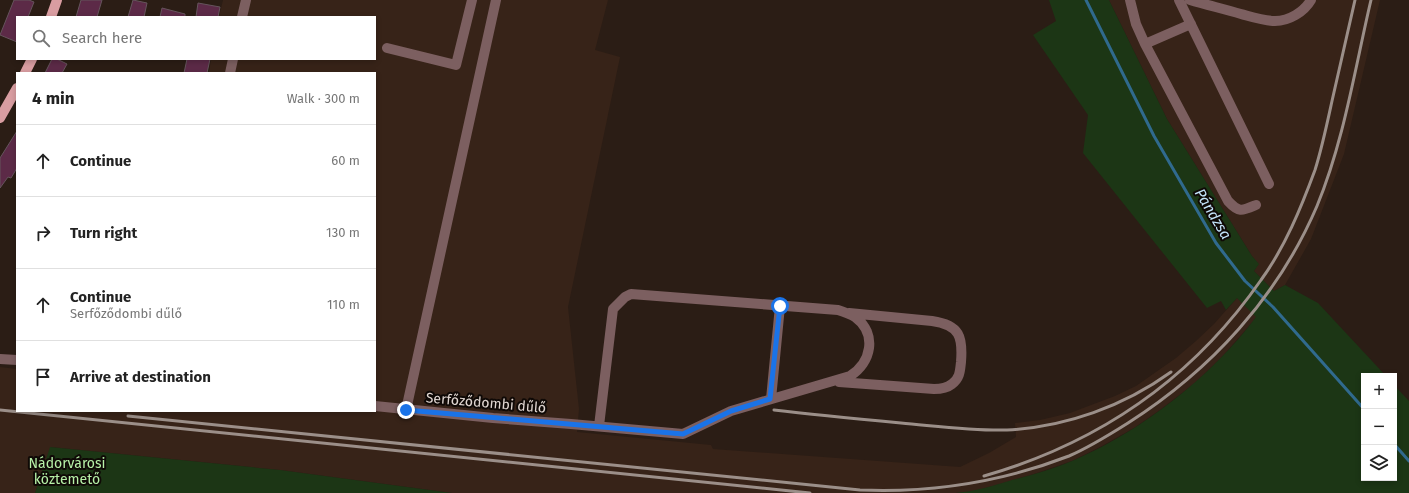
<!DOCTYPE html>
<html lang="en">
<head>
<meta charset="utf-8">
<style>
	:root { --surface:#fff; --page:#f6f6f6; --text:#222; --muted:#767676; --line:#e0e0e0 }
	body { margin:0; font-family:"Fira Sans",sans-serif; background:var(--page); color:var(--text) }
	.controls { position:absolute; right:12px; bottom:12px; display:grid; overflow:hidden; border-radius:0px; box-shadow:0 2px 6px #0003 }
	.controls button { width:36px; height:36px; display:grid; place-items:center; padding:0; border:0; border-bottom:1px solid var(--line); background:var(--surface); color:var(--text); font:20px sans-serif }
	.stop { position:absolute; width:12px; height:12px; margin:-9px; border:3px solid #1a73e8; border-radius:50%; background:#fff }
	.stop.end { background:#1a73e8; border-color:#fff; box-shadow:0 1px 4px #0008 }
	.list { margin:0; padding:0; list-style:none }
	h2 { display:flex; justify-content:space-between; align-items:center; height:52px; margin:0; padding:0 16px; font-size:17px }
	h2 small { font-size:13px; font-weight:400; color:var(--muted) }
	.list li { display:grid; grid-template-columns:26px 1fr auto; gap:12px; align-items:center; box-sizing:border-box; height:72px; padding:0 16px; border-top:1px solid var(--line) }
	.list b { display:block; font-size:15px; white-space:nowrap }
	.list p { margin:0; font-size:13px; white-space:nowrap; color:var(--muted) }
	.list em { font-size:13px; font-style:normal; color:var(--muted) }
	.icon { flex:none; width:22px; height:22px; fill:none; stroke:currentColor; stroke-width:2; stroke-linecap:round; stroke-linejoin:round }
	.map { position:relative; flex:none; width:1409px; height:493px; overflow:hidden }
	.search { position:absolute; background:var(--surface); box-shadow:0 2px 6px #0003; left:16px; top:16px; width:360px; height:44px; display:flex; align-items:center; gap:10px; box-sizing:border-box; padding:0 14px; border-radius:0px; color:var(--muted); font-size:15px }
	.panel { position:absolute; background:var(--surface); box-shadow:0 2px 6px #0003; left:16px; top:72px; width:360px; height:340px; border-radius:0px }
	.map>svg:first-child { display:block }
	.built { fill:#372318 }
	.green { fill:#1c3615 }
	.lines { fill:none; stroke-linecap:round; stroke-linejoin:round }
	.stream { stroke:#306a8e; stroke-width:3 }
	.building { fill:#5c2a47; stroke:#65545c }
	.minor { stroke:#7c5f60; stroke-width:10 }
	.major { stroke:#d99da1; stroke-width:10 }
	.rail { stroke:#9b8f89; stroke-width:3 }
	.route { stroke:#1a73e8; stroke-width:5 }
	.labels { text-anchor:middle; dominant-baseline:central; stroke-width:4; stroke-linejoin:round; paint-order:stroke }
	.street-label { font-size:14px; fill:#e0d6d1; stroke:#0f0906 }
	.park-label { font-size:14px; fill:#b6f0a7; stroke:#0f0906 }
	.water-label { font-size:15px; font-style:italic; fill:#c4e4fa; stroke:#0f0906 }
</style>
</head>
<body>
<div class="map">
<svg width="1409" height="493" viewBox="0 0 1409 493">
	<rect width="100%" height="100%" fill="#2b1d15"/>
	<path class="built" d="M 223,0 L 608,0 L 595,50 L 620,57 L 568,307 L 579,409 L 577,432 L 711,445 L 713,449 L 960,467 L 989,453 L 1016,437 L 1015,423 L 1040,420 L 1070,413 L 1115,396 L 1136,386 L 1176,358 L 1196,341 L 1214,324 L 1237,298 L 1257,317 L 1221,358 L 1195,383 L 1160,410 L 1134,428 L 1102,446 L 1072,461 L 1034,474 L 976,491 L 956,493 L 452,493 L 280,470 L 51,447 L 35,493 L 0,493 L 0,367 L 17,369 L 17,411 L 375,411 L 375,73 L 209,73 L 211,59 L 375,59 L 375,17 L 219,17 Z
		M 1109,0 L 1380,0 L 1344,154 L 1311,239 L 1285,285 L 1274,291 L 1254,271 L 1258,264 L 1252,256 L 1167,119 Z"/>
	<path class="green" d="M 1049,0 L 1109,0 L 1167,119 L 1252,256 L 1259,264 L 1254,271 L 1274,291 L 1285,285 L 1318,303 L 1386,376 L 1364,376 L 1364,478 L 1394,478 L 1394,385 L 1409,401 L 1409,493 L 956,493 C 977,491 992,486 1012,480 C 1032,475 1053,469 1072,461 C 1142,431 1211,377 1256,317 L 1237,298 L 1226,310 L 1221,301 L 1207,308 L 1083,153 L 1088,115 L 1033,35 L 1056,21 Z
		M 50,447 L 280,470 L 452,493 L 35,493 Z"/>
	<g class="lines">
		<path class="stream" d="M 1086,0 L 1154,136 L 1216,243 L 1245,281 L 1273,307 L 1364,409
			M 1394,444 L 1409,461"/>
	</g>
	<path class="building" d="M 14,0 L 29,0 L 34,2 L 28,17 L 17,17 L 17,42 L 0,35 Z
		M 81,0 L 102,0 L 97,17 L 76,17 Z
		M 133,0 L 147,3 L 144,17 L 128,17 Z
		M 198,3 L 220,7 L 218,17 L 196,17 Z
		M 162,8 L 185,14 L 185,17 L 160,17 Z
		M 52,59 L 57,59 L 67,64 L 62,73 L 45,73 Z
		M 187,59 L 210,59 L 207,73 L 184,73 Z
		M 17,131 L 17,168 L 11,178 L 8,177 L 0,188 L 0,158 Z"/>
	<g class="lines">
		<path class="minor" d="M 1130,0 L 1136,24 L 1145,44 L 1228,201 C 1239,213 1242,211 1256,205
			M 1179,0 L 1269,184
			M 1190,0 C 1207,5 1224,9 1241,14 C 1252,17 1264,21 1275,21 C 1289,21 1304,12 1311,0
			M 242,17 L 246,0
			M 1145,44 L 1191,24
			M 387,48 L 456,65 L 472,0
			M 230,73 L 233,59
			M 0,359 L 17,360
			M 839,382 L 934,389 C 940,389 947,388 952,384 C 960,378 960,371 961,362 C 963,337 960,325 932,321 L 849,313
			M 771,399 L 780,306
			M 375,406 L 493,418 L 571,424 L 683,434 L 731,411 L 850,376 C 871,363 878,334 855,317 C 850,314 844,312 838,310 L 631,294 L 625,297 L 613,309 L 599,426
			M 406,410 L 496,0"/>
		<path class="major" d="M 51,17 L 57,0
			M 25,73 L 32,59
			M 0,118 L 17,88"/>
		<path class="rail" d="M 0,410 L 810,493
			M 774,410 C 817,415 859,419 901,423 C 936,426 972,431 1007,430 C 1066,427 1124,406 1171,372
			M 128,416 L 860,490 C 932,493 1002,482 1069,456 C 1090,447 1109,435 1128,423 C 1211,370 1278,297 1317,206 C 1344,141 1355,68 1371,0
			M 984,476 C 1099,443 1193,378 1261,280 C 1285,247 1301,208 1315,170 C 1322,148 1327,124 1332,101 C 1340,67 1347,34 1355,0"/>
	</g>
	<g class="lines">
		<path class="route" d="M 406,410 L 683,434 L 731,411 L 770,399 L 780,306"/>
	</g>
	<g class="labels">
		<g class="street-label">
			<text transform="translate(486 403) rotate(5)">Serfőződombi dűlő</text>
		</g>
		<g class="park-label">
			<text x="67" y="463">Nádorvárosi<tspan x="67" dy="16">köztemető</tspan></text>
		</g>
		<g class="water-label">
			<text transform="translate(1213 214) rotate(59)">Pándzsa</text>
		</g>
	</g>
</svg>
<div class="controls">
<button>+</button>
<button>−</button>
<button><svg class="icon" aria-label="layers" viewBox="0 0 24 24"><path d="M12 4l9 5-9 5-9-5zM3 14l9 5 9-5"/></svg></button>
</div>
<div class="stop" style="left:780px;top:306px"></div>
<div class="stop end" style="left:406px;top:410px"></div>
<div class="search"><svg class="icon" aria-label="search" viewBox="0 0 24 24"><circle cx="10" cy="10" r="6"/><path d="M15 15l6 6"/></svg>Search here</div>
<section class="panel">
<h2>4 min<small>Walk · 300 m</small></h2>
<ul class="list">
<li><svg class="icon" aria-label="ahead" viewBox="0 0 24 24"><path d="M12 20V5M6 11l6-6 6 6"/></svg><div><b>Continue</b></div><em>60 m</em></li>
<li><svg class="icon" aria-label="right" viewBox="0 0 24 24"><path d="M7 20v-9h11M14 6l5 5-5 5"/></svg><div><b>Turn right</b></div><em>130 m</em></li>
<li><svg class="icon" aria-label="ahead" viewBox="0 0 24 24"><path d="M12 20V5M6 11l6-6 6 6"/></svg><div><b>Continue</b><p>Serfőződombi dűlő</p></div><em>110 m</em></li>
<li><svg class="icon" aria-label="arrive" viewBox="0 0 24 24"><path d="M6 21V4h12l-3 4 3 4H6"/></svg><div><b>Arrive at destination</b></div></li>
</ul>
</section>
</div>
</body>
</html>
